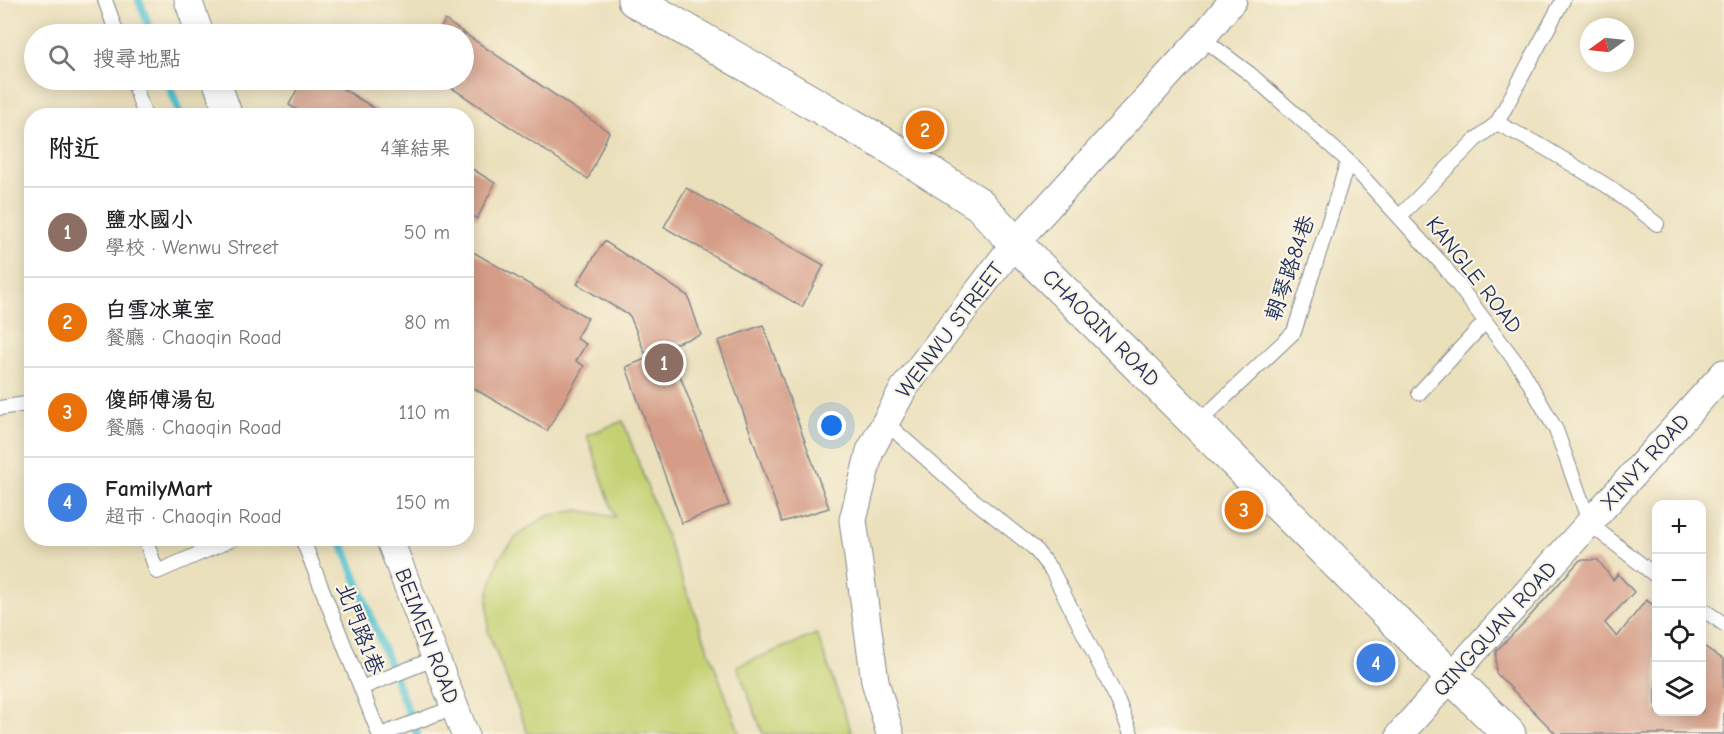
<!DOCTYPE html>
<html lang="zh-TW">
<head>
<meta charset="utf-8">
<style>
	:root { --surface:#fff; --page:#f6f6f6; --text:#202124; --muted:#757577; --line:#e0e0e0; --accent:#ea580c }
	body { margin:0; font-family:"Comic Neue","LXGW WenKai TC",sans-serif; background:var(--page); color:var(--text) }
	.controls { position:absolute; right:18px; bottom:18px; display:grid; overflow:hidden; border-radius:12px; box-shadow:0 3px 15px #0003 }
	.controls button { width:54px; height:54px; display:grid; place-items:center; padding:0; border:0; border-bottom:2px solid var(--line); background:var(--surface); color:var(--text); font:30px sans-serif }
	.compass { position:absolute; left:1580px; top:18px; width:54px; height:54px; border-radius:50%; background:var(--surface); box-shadow:0 3px 15px #0003; rotate:255deg }
	.you { position:absolute; left:832px; top:426px; width:21px; height:21px; margin:-15px; border:4px solid #fff; border-radius:50%; background:#1a73e8; box-shadow:0 0 0 9px #1a73e833 }
	.badge { display:grid; place-items:center; width:39px; height:39px; border-radius:50%; background:var(--accent); color:#fff; font-size:20px; font-weight:700 }
	.pin { position:absolute; translate:-50% -50%; border:3px solid #fff; box-shadow:0 2px 6px #0006 }
	.list { margin:0; padding:0; list-style:none }
	h2 { display:flex; justify-content:space-between; align-items:center; height:78px; margin:0; padding:0 24px; font-size:26px }
	h2 small { font-size:20px; font-weight:400; color:var(--muted) }
	.list li { display:grid; grid-template-columns:39px 1fr auto; gap:18px; align-items:center; box-sizing:border-box; height:90px; padding:0 24px; border-top:2px solid var(--line) }
	.list b { display:block; font-size:22px; white-space:nowrap }
	.list p { margin:0; font-size:20px; white-space:nowrap; color:var(--muted) }
	.list em { font-size:20px; font-style:normal; color:var(--muted) }
	.icon { flex:none; width:33px; height:33px; fill:none; stroke:currentColor; stroke-width:2; stroke-linecap:round; stroke-linejoin:round }
	.map { position:relative; flex:none; width:1724px; height:734px; overflow:hidden }
	.search { position:absolute; background:var(--surface); box-shadow:0 3px 15px #0003; left:24px; top:24px; width:450px; height:66px; display:flex; align-items:center; gap:15px; box-sizing:border-box; padding:0 21px; border-radius:33px; color:var(--muted); font-size:22px }
	.panel { position:absolute; background:var(--surface); box-shadow:0 3px 15px #0003; left:24px; top:108px; width:450px; height:438px; border-radius:24px }
	.map>svg:first-child { display:block }
	.green { fill:#c4d173; stroke:#708068; stroke-width:1.5 }
	.lines { fill:none; stroke-linecap:round; stroke-linejoin:round }
	.stream { stroke:#58c4d1; stroke-width:8 }
	.building { fill:#d59d87 }
	.lane-casing { stroke:#83888d; stroke-width:16 }
	.street-casing { stroke:#83888d; stroke-width:29 }
	.secondary-casing { stroke:#83888d; stroke-width:35 }
	.lane { stroke:#fff; stroke-width:14 }
	.street { stroke:#fff; stroke-width:27 }
	.secondary { stroke:#fff; stroke-width:33 }
	.labels { text-anchor:middle; dominant-baseline:central; stroke-width:4.5; stroke-linejoin:round; paint-order:stroke }
	.street-label { font-size:22px; fill:#1b2f5e; stroke:#fcf5e5 }
</style>
</head>
<body>
<div class="map">
<svg width="1724" height="734" viewBox="0 0 1724 734">
	<rect width="100%" height="100%" fill="#fcf5e5"/>
	<filter id="ink" filterUnits="userSpaceOnUse"><feTurbulence type="fractalNoise" baseFrequency=".0167" numOctaves="2"/><feDisplacementMap in="SourceGraphic" scale="12" xChannelSelector="R" yChannelSelector="G"/><feConvolveMatrix kernelMatrix="1 2 1 2 8 2 1 2 1" color-interpolation-filters="sRGB"/></filter>
	<filter id="wash" filterUnits="userSpaceOnUse"><feTurbulence type="fractalNoise" baseFrequency=".008" numOctaves="4" result="noise"/><feDisplacementMap in="SourceGraphic" scale="24" xChannelSelector="R" yChannelSelector="G"/><feGaussianBlur stdDeviation="1.35" result="paint"/><feColorMatrix in="noise" values="0 0 0 0 0 0 0 0 0 0 0 0 0 0 0 0 0 1.4 0 .05"/><feComposite in="paint" operator="in"/></filter>
	<g filter="url(#wash)">
		<rect width="100%" height="100%" fill="#ebe0bc"/>
		<path class="green" d="M 623,421 L 740,734 L 528,734 L 488,632 L 488,595 L 499,558 L 519,534 L 547,516 L 579,510 L 615,517 L 587,435 Z
			M 817,634 L 852,734 L 763,734 L 737,666 Z"/>
		<g class="lines">
			<path class="stream" d="M 139,0 L 152,34
				M 168,80 L 180,116
				M 340,538 L 417,734"/>
		</g>
		<g id="blocks">
			<path class="building" d="M 445,20 L 609,132 L 588,179 L 440,80 L 464,80 L 464,34 L 438,34 Z
				M 302,80 L 329,80 L 387,116 L 307,116 L 289,105 Z
				M 466,165 L 495,183 L 477,219 L 466,212 Z
				M 686,188 L 824,265 L 802,307 L 664,227 Z
				M 604,241 L 688,296 L 701,335 L 645,353 L 630,316 L 577,284 Z
				M 466,248 L 588,318 L 576,338 L 586,344 L 576,361 L 584,366 L 547,431 L 466,384 Z
				M 763,325 L 829,508 L 782,522 L 718,341 Z
				M 670,349 L 729,505 L 682,523 L 626,367 Z
				M 1580,560 L 1598,560 L 1613,580 L 1618,574 L 1634,592 L 1605,623 L 1617,637 L 1646,600 L 1656,607 L 1656,712 L 1702,712 L 1702,645 L 1724,660 L 1724,734 L 1556,734 L 1496,673 L 1496,651 L 1523,624 Z"/>
		</g>
	</g>
	<g filter="url(#ink)">
		<use href="#blocks" fill-opacity="0" stroke="#83888d" stroke-width="1.5"/>
		<g class="lines">
			<defs>
				<path id="lane" d="M 105,0 L 117,34
					M 1202,38 L 1250,74 L 1348,161 L 1443,265 L 1522,370 L 1556,430 L 1590,524 L 1656,576
					M 133,80 L 145,116
					M 1497,123 L 1563,0
					M 1400,216 L 1475,140 L 1497,123 L 1545,148 L 1609,187 L 1657,224
					M 1419,393 L 1485,322
					M 0,408 L 32,403
					M 885,422 L 966,494 L 1034,548 L 1052,571 L 1118,701 L 1131,734
					M 1197,424 L 1294,332 L 1348,161
					M 145,538 L 157,572 L 235,538
					M 302,538 L 379,734
					M 1702,609 L 1724,624
					M 361,688 L 436,658
					M 383,734 L 455,707"/>
				<path id="street" d="M 188,0 L 200,34
					M 216,80 L 229,116
					M 389,538 L 465,734
					M 890,734 L 875,681 L 853,520 L 870,451 L 904,388 L 1015,243 L 1202,38 L 1233,0
					M 1400,734 L 1724,373"/>
				<path id="secondary" d="M 634,0 L 893,149 L 979,204 L 1015,243 L 1509,734"/>
			</defs>
			<use href="#lane" class="lane-casing"/>
			<use href="#street" class="street-casing"/>
			<use href="#secondary" class="secondary-casing"/>
			<use href="#lane" class="lane"/>
			<use href="#street" class="street"/>
			<use href="#secondary" class="secondary"/>
		</g>
	</g>
	<g class="labels">
		<g class="street-label">
			<text transform="translate(1290 268) rotate(-71)">朝琴路84巷</text>
			<text transform="translate(1474 275) rotate(52)">KANGLE ROAD</text>
			<text transform="translate(1101 328) rotate(45)">CHAOQIN ROAD</text>
			<text transform="translate(950 330) rotate(-53)">WENWU STREET</text>
			<text transform="translate(1645 462) rotate(-48)">XINYI ROAD</text>
			<text transform="translate(360 629) rotate(69)">北門路1巷</text>
			<text transform="translate(1495 629) rotate(-48)">QINGQUAN ROAD</text>
			<text transform="translate(427 636) rotate(69)">BEIMEN ROAD</text>
		</g>
	</g>
</svg>
<div class="controls">
<button>+</button>
<button>−</button>
<button><svg class="icon" aria-label="locate" viewBox="0 0 24 24"><circle cx="12" cy="12" r="6"/><path d="M12 2v4M12 18v4M2 12h4M18 12h4"/></svg></button>
<button><svg class="icon" aria-label="layers" viewBox="0 0 24 24"><path d="M12 4l9 5-9 5-9-5zM3 14l9 5 9-5"/></svg></button>
</div>
<svg class="compass" viewBox="-18 -18 36 36"><path d="M0-13l5 13h-10z" fill="#e53935"/><path d="M0 13l5-13h-10z" fill="#757577"/></svg>
<div class="you"></div>
<div class="pin badge" style="left:664px;top:363px;background:#8d6e63">1</div>
<div class="pin badge" style="left:925px;top:130px;background:#e8710a">2</div>
<div class="pin badge" style="left:1244px;top:510px;background:#e8710a">3</div>
<div class="pin badge" style="left:1376px;top:663px;background:#3f7fe0">4</div>
<div class="search"><svg class="icon" aria-label="search" viewBox="0 0 24 24"><circle cx="10" cy="10" r="6"/><path d="M15 15l6 6"/></svg>搜尋地點</div>
<section class="panel">
<h2>附近<small>4筆結果</small></h2>
<ul class="list">
<li><span class="badge" style="background:#8d6e63">1</span><div><b>鹽水國小</b><p>學校 · Wenwu Street</p></div><em>50 m</em></li>
<li><span class="badge" style="background:#e8710a">2</span><div><b>白雪冰菓室</b><p>餐廳 · Chaoqin Road</p></div><em>80 m</em></li>
<li><span class="badge" style="background:#e8710a">3</span><div><b>傻師傅湯包</b><p>餐廳 · Chaoqin Road</p></div><em>110 m</em></li>
<li><span class="badge" style="background:#3f7fe0">4</span><div><b>FamilyMart</b><p>超市 · Chaoqin Road</p></div><em>150 m</em></li>
</ul>
</section>
</div>
</body>
</html>
